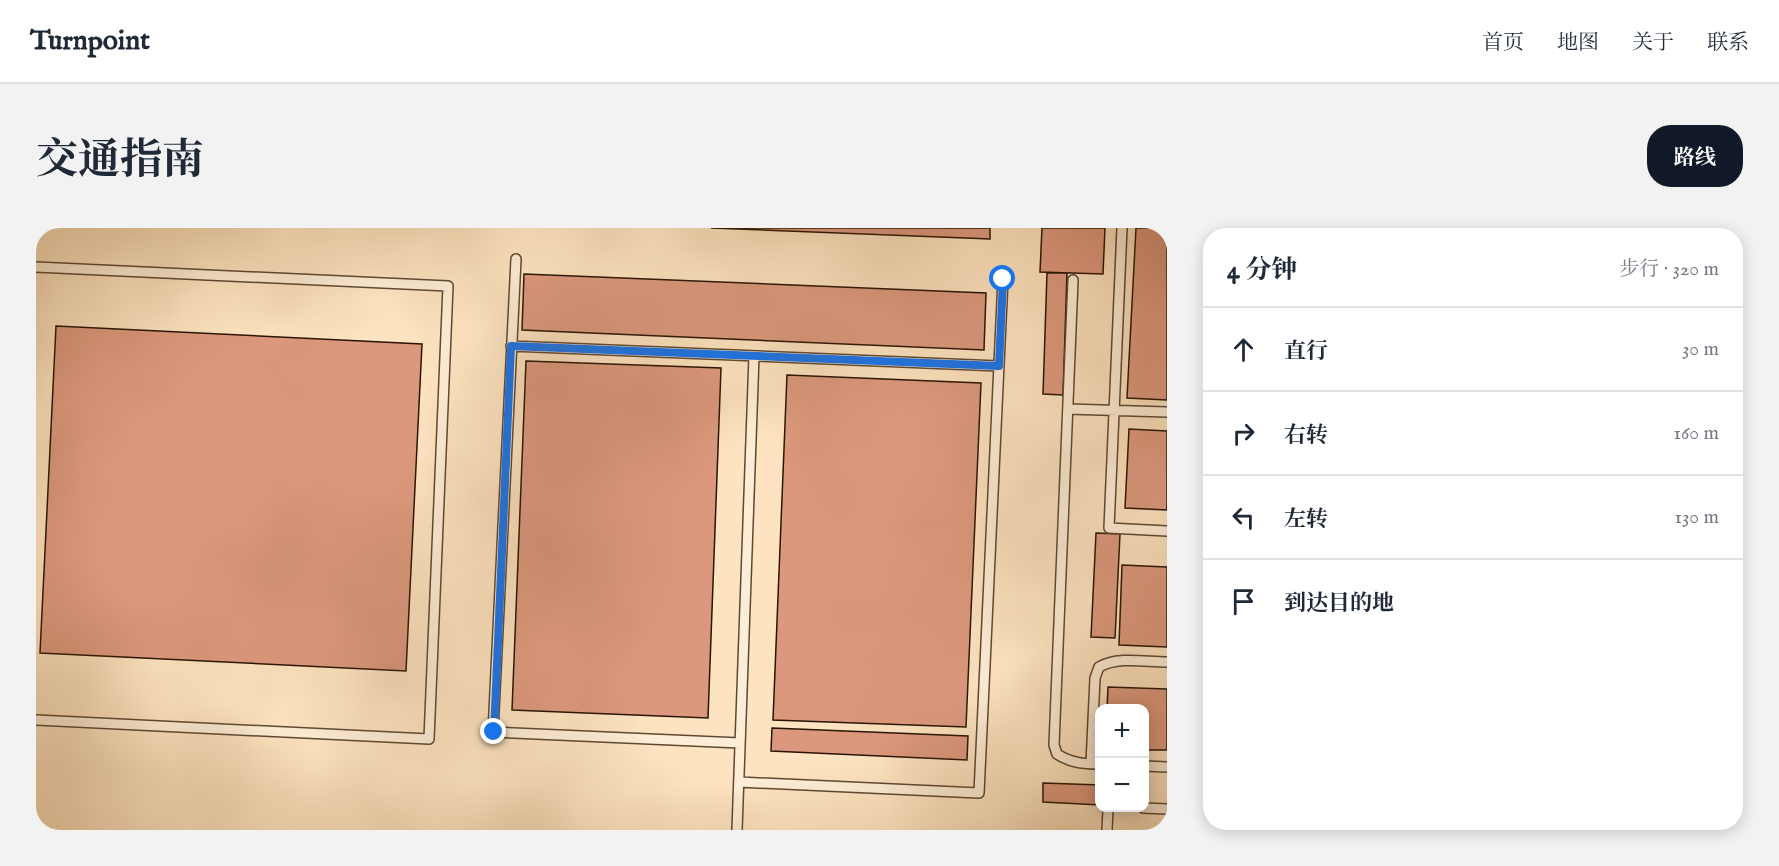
<!DOCTYPE html>
<html lang="zh">
<head>
<meta charset="utf-8">
<style>
	:root { --surface:#fff; --page:#f2f2f3; --text:#1f2937; --muted:#747a83; --line:#e0e1e3; --accent:#111827 }
	body { margin:0; font-family:"IM FELL English","Noto Serif SC",serif; background:var(--page); color:var(--text) }
	.controls { position:absolute; right:18px; bottom:18px; display:grid; overflow:hidden; border-radius:12px; box-shadow:0 3px 15px #0003 }
	.controls button { width:54px; height:54px; display:grid; place-items:center; padding:0; border:0; border-bottom:2px solid var(--line); background:var(--surface); color:var(--text); font:30px sans-serif }
	.stop { position:absolute; width:18px; height:18px; margin:-14px; border:4px solid #1a73e8; border-radius:50%; background:#fff }
	.stop.end { background:#1a73e8; border-color:#fff; box-shadow:0 2px 6px #0008 }
	.list { margin:0; padding:0; list-style:none }
	h2 { display:flex; justify-content:space-between; align-items:center; height:78px; margin:0; padding:0 24px; font-size:26px }
	h2 small { font-size:20px; font-weight:400; color:var(--muted) }
	.list li { display:grid; grid-template-columns:39px 1fr auto; gap:18px; align-items:center; box-sizing:border-box; height:84px; padding:0 24px; border-top:2px solid var(--line) }
	.list b { display:block; font-size:22px; white-space:nowrap }
	.list em { font-size:20px; font-style:normal; color:var(--muted) }
	.icon { flex:none; width:33px; height:33px; fill:none; stroke:currentColor; stroke-width:2; stroke-linecap:round; stroke-linejoin:round }
	.map { position:relative; flex:none; width:1131px; height:602px; overflow:hidden; border-radius:24px }
	header { display:flex; align-items:center; gap:36px; box-sizing:border-box; height:84px; padding:0 30px; background:var(--surface); border-bottom:2px solid var(--line) }
	header strong { font-size:28px }
	nav { display:flex; gap:33px; margin-inline-start:auto; font-size:21px }
	.intro { display:flex; align-items:center; justify-content:space-between; box-sizing:border-box; height:144px; padding:0 36px }
	h1 { margin:0; font-size:42px }
	.button { padding:15px 27px; border-radius:24px; background:var(--accent); color:#fff; font-size:21px; font-weight:700 }
	main { display:flex; gap:36px; padding:0 36px }
	aside { flex:1; background:var(--surface); border-radius:24px; box-shadow:0 3px 15px #0003 }
	.map>svg:first-child { display:block }
	.building { fill:#dc987e; stroke:#291502; stroke-width:1.5 }
	.lines { fill:none; stroke-linecap:round; stroke-linejoin:round }
	.service-casing { stroke:#5e4832; stroke-width:12 }
	.service { stroke:#feedd6; stroke-width:9 }
	.route { stroke:#1a73e8; stroke-width:8 }
</style>
</head>
<body>
<header>
<strong>Turnpoint</strong>
<nav><a>首页</a><a>地图</a><a>关于</a><a>联系</a></nav>
</header>
<div class="intro"><h1>交通指南</h1><a class="button">路线</a></div>
<main>
<div class="map">
<svg width="1131" height="602" viewBox="0 0 1131 602">
	<rect width="100%" height="100%" fill="#fde3c0"/>
	<filter id="stains"><feTurbulence type="fractalNoise" baseFrequency=".00333" numOctaves="4"/><feColorMatrix values="0 0 0 0 .2 0 0 0 0 .09 0 0 0 0 .02 0 0 0 .5 -.17"/></filter>
	<radialGradient id="worn" r=".72"><stop offset=".6" stop-color="#630" stop-opacity="0"/><stop offset="1" stop-color="#630" stop-opacity=".3"/></radialGradient>
	<path class="building" d="M 675,0 L 954,0 L 954,11 Z
		M 1006,0 L 1069,0 L 1067,46 L 1004,44 Z
		M 1100,0 L 1131,0 L 1131,172 L 1091,170 Z
		M 1011,45 L 1031,45 L 1027,167 L 1007,166 Z
		M 488,46 L 950,65 L 948,122 L 486,102 Z
		M 20,98 L 386,116 L 370,443 L 4,425 Z
		M 490,133 L 685,140 L 672,490 L 476,482 Z
		M 751,147 L 945,155 L 930,499 L 737,492 Z
		M 1093,201 L 1131,203 L 1131,282 L 1089,280 Z
		M 1060,305 L 1084,306 L 1079,410 L 1055,409 Z
		M 1086,337 L 1131,339 L 1131,419 L 1083,417 Z
		M 1072,459 L 1131,461 L 1131,522 L 1108,522 L 1108,481 L 1071,481 Z
		M 736,500 L 932,508 L 931,532 L 735,523 Z
		M 1007,555 L 1064,557 L 1064,577 L 1007,574 Z"/>
	<g class="lines">
		<defs>
			<path id="service" d="M 1086,0 L 1073,300 L 1131,303
				M 480,31 L 457,504 L 704,515
				M 0,39 L 412,58 L 393,511 L 0,492
				M 1037,52 L 1018,517 L 1021,526 C 1035,535 1047,536 1064,536
				M 475,118 L 963,138
				M 1032,181 L 1131,184
				M 1055,536 L 1059,450 L 1063,439 C 1083,428 1109,434 1131,434
				M 1108,538 L 1131,539
				M 703,554 L 943,565 L 967,51
				M 1107,580 L 1131,581
				M 701,602 L 718,128
				M 1071,602 L 1072,582"/>
		</defs>
		<use href="#service" class="service-casing"/>
		<use href="#service" class="service"/>
	</g>
	<g class="lines">
		<path class="route" d="M 458,504 L 475,118 L 963,138 L 967,51"/>
	</g>
	<rect width="100%" height="100%" filter="url(#stains)"/>
	<rect width="100%" height="100%" fill="url(#worn)"/>
</svg>
<div class="controls">
<button>+</button>
<button>−</button>
</div>
<div class="stop" style="left:967px;top:51px"></div>
<div class="stop end" style="left:458px;top:504px"></div>
</div>
<aside>
<h2>4 分钟<small>步行 · 320 m</small></h2>
<ul class="list">
<li><svg class="icon" aria-label="ahead" viewBox="0 0 24 24"><path d="M12 20V5M6 11l6-6 6 6"/></svg><div><b>直行</b></div><em>30 m</em></li>
<li><svg class="icon" aria-label="right" viewBox="0 0 24 24"><path d="M7 20v-9h11M14 6l5 5-5 5"/></svg><div><b>右转</b></div><em>160 m</em></li>
<li><svg class="icon" aria-label="left" viewBox="0 0 24 24"><path d="M17 20v-9H6M10 6l-5 5 5 5"/></svg><div><b>左转</b></div><em>130 m</em></li>
<li><svg class="icon" aria-label="arrive" viewBox="0 0 24 24"><path d="M6 21V4h12l-3 4 3 4H6"/></svg><div><b>到达目的地</b></div></li>
</ul>
</aside>
</main>
</body>
</html>
